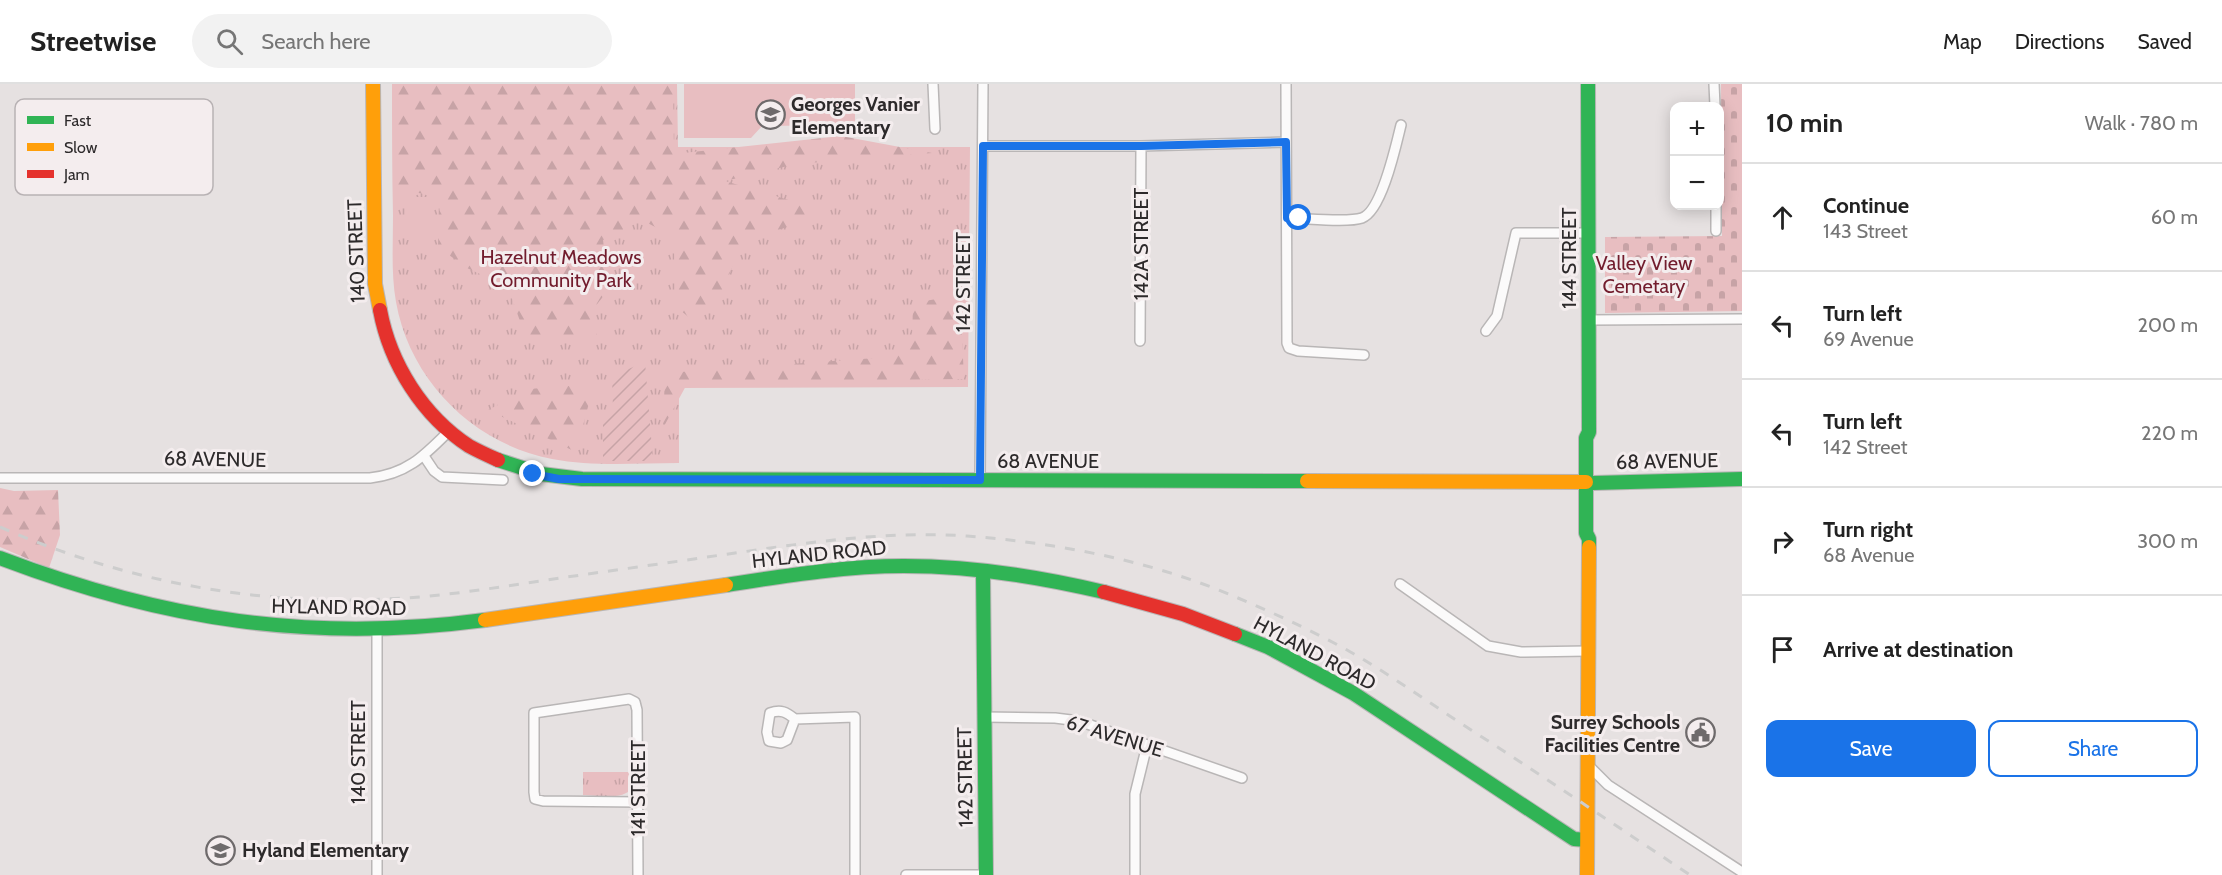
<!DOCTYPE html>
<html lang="en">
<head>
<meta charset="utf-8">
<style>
	:root { --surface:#fff; --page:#f2f2f2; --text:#222; --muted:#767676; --line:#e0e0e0; --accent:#1a73e8 }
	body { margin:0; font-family:Cabin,sans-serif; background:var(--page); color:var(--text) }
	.controls { position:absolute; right:18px; top:18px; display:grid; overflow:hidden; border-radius:12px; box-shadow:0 3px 15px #0003 }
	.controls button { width:54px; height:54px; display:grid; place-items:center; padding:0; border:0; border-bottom:2px solid var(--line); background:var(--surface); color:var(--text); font:30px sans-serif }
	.stop { position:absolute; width:18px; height:18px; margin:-14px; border:4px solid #1a73e8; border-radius:50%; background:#fff }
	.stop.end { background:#1a73e8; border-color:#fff; box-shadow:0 2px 6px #0008 }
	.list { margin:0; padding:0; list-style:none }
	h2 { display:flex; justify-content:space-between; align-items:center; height:78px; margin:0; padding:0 24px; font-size:26px }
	h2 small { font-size:20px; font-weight:400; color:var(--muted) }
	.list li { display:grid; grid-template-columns:39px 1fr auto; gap:18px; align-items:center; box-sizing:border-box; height:108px; padding:0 24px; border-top:2px solid var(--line) }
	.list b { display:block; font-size:22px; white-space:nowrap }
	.list p { margin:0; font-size:20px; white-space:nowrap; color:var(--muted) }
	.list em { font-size:20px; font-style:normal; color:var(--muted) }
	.actions { display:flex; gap:12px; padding:18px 24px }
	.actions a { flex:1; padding:14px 0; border:2px solid var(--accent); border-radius:12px; text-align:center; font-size:21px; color:var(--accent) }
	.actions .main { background:var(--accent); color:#fff }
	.icon { flex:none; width:33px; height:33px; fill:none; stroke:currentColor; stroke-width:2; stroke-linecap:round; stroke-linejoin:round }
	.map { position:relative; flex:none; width:1742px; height:791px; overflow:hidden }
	header { display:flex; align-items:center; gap:36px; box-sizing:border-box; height:84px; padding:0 30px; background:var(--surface); border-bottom:2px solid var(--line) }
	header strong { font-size:28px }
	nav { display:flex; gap:33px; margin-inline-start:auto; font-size:21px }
	.search { width:420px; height:54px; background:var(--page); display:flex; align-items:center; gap:15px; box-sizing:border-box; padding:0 21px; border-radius:33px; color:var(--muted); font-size:22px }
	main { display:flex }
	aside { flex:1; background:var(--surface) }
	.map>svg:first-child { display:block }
	.grass { fill:url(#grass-tufts) }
	.forest { fill:url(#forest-firs) }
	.cemetery { fill:url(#cemetery-stones) }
	.garden { fill:url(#garden-furrows) }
	.pitch { fill:#e8bec1 }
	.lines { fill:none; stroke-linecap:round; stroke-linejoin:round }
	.street-casing { stroke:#b9b6b6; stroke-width:12 }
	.fast-casing { stroke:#b9b6b6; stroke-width:16 }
	.slow-casing { stroke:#b9b6b6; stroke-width:16 }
	.jam-casing { stroke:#b9b6b6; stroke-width:16 }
	.street { stroke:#fbfafa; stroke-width:9 }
	.fast { stroke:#30b455; stroke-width:14 }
	.slow { stroke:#ff9f0a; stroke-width:14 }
	.jam { stroke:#e5322d; stroke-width:14 }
	.rail { stroke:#cdcdcd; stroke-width:3; stroke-dasharray:10 10; stroke-linecap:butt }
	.route { stroke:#1a73e8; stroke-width:8 }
	.labels { text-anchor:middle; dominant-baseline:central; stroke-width:6; stroke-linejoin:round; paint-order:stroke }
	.poi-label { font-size:20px; font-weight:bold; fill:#2d2a2b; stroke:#f4edee; text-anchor:start }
	.street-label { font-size:20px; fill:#2d2a2b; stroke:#f4edee }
	.park-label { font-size:20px; fill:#721c2d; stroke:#f4edee }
	.key { fill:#f4edee; stroke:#b8b2b4; stroke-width:1.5 }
	.key-label { font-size:16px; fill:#2d2a2b }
</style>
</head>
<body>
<header>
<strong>Streetwise</strong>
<div class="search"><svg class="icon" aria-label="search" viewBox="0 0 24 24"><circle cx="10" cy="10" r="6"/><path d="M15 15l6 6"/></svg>Search here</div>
<nav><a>Map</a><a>Directions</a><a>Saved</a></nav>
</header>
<main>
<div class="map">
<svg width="1742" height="791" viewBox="0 0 1742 791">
	<defs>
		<pattern id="grass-tufts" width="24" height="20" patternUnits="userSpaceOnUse" patternTransform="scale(1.5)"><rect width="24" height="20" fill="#e8bec1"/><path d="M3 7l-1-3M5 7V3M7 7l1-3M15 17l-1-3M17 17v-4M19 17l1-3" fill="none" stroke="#c7a3a6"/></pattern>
		<pattern id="forest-firs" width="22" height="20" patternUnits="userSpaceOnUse" patternTransform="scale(1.5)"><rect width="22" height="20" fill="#e8bec1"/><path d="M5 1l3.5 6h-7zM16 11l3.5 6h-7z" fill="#c7a3a6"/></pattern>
		<pattern id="cemetery-stones" width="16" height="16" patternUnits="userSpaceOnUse" patternTransform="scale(1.5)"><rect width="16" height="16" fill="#e8bec1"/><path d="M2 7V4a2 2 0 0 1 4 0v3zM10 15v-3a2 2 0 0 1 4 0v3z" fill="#c7a3a6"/></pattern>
		<pattern id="garden-furrows" width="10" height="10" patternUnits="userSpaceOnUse" patternTransform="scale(1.5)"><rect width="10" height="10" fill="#e8bec1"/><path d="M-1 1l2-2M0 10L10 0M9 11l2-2" fill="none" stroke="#c7a3a6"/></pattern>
	</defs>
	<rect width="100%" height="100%" fill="#e6e1e1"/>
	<path class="grass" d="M 392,0 L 677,0 L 678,63 L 970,63 L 968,303 L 679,304 L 679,379 C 638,379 593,383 552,375 C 474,360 410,297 396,218 C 391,190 393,160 393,132 C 392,88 392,44 392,0 Z
		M 583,688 L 632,688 C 632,693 633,699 631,704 C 625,717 595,711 583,711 Z"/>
	<path class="forest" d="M 396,0 L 673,0 L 674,70 L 841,52 L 932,69 L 796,80 L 725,97 L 812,123 L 810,135 L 741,159 L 723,207 L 691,235 L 675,222 L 674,153 L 642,136 L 603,156 L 609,205 L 594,224 L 597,254 L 527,257 L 508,203 L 467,184 L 438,163 L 440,112 L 397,106 Z
		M 960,211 L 964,295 L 687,300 L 663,344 L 665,289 L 890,273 L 912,261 L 913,219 Z
		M 594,300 L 576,368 L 488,326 L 529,305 Z
		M 0,404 L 14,407 L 58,406 L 60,451 L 49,484 L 0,463 Z"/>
	<path class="cemetery" d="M 1721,0 L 1742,0 L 1742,227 L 1605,229 L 1605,153 L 1722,152 Z"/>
	<path class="garden" d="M 645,278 L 653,377 L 603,377 L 603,329 L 613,326 L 612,292 Z"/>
	<path class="pitch" d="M 684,0 L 855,0 L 855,41 L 762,42 L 751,54 L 684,54 Z
		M 405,113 L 434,113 L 434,156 L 405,156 Z"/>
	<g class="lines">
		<defs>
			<path id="street" d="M 933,0 L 935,45
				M 1286,0 L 1287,259 L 1289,264 L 1298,267 L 1364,271
				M 1714,0 L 1715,22
				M 983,62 L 1141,62 L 1286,58
				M 1716,122 L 1716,147
				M 1287,134 C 1305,134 1347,139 1362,134 C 1382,127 1396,61 1401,41
				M 1589,236 L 1742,235
				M 1486,247 L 1497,232 L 1516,149 L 1589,149
				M 1140,257 L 1141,62
				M 424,372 L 434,387 L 442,393 L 503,396
				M 0,394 L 370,394 C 407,390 424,372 449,347
				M 980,396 L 983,0
				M 1400,500 L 1488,562 L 1521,568 L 1588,567
				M 984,633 L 1055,634 L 1079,637 L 1242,694
				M 795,635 L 787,656 L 781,659 L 769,657 L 767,648 L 770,629 C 781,625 786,628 795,635 L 855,633 L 855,791
				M 1587,680 L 1608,701 L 1742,788
				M 377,791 L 377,546
				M 638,791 L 637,626 L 635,618 L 629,615 L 534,629 L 534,708 L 535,715 L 543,717 L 639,718
				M 906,791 L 986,791
				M 1135,791 L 1135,710 L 1147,661"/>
			<path id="fast" d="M 1588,0 L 1589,348 L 1586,354 L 1586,449 L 1589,455 L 1589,463
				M 498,376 L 541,390 L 582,395 L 1307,397
				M 1593,399 L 1742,395
				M 0,474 C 163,536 311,559 485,536
				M 983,487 L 986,791
				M 726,501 C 784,492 844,482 904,482 C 969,482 1041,493 1104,508
				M 1235,550 L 1268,563 L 1353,609 L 1574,755 L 1587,756"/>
			<path id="slow" d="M 373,0 L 375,200 L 380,226
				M 1307,397 L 1586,398
				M 485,536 L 726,501
				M 1587,791 L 1589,463"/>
			<path id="jam" d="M 380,226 C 390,280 423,332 469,362 C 478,367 489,372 498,376
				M 1104,508 L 1183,530 L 1235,550"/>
		</defs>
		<use href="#street" class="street-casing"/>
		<use href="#fast" class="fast-casing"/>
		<use href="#slow" class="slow-casing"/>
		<use href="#jam" class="jam-casing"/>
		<use href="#street" class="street"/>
		<use href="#fast" class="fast"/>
		<use href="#slow" class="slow"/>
		<use href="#jam" class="jam"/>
		<path class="rail" d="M 0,443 C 121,496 254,522 386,515 C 440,513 493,504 547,496 C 600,488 654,481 707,473 C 793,461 880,446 967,452 C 1059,459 1153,477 1238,514 C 1271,528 1304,543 1336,560 C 1381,584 1422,614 1465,642 C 1541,691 1615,741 1690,791"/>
	</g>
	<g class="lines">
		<path class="route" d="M 533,390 L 559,395 L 582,395 L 980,396 L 983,62 L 1141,62 L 1286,58 L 1287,134 L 1299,134"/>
	</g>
	<defs>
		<symbol id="school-ring" viewBox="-11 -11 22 22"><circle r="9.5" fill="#f4edee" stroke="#6e6a6b" stroke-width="1.5"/><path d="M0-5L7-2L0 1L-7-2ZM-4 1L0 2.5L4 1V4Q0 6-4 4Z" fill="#6e6a6b"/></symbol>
		<symbol id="civic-ring" viewBox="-11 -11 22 22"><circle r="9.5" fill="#f4edee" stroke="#6e6a6b" stroke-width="1.5"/><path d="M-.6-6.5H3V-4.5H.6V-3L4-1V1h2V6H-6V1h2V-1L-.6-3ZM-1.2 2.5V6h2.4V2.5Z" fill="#6e6a6b"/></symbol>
	</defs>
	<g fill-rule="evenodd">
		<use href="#school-ring" x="754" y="14" width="33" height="33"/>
		<use href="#civic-ring" x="1684" y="632" width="33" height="33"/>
		<use href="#school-ring" x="204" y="750" width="33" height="33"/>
	</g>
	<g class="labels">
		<g class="poi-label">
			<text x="791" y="20">Georges Vanier<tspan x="791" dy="23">Elementary</tspan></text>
			<text x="1680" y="638" text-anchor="end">Surrey Schools<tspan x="1680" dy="23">Facilities Centre</tspan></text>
			<text x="242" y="766">Hyland Elementary</text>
		</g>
		<g class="street-label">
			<text transform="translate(1141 160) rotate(-90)">142A STREET</text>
			<text transform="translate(356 167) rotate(-92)">140 STREET</text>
			<text transform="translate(1569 174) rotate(-90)">144 STREET</text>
			<text transform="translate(963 198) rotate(-90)">142 STREET</text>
			<text transform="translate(215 375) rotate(1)">68 AVENUE</text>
			<text x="1048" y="377">68 AVENUE</text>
			<text transform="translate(1667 377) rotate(-1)">68 AVENUE</text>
			<text transform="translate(819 470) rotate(-6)">HYLAND ROAD</text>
			<text transform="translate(339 523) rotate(1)">HYLAND ROAD</text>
			<text transform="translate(1315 569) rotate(28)">HYLAND ROAD</text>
			<text transform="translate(1115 652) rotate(17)">67 AVENUE</text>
			<text transform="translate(358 668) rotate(-90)">140 STREET</text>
			<text transform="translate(965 693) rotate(-91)">142 STREET</text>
			<text transform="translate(638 704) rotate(-90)">141 STREET</text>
		</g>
		<g class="park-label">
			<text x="561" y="173">Hazelnut Meadows<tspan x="561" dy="23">Community Park</tspan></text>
			<text x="1644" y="179">Valley View<tspan x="1644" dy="23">Cemetary</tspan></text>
		</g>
	</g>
	<rect x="15" y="15" width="198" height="96" rx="9" class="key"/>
	<rect x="27" y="32" width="27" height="8" fill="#30b455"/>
	<rect x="27" y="59" width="27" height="8" fill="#ff9f0a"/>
	<rect x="27" y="86" width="27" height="8" fill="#e5322d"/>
	<g class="key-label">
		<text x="64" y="42">Fast</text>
		<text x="64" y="69">Slow</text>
		<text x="64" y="96">Jam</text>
	</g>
</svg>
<div class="controls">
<button>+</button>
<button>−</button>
</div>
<div class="stop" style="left:1299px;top:134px"></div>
<div class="stop end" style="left:533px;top:390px"></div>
</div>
<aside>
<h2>10 min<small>Walk · 780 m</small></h2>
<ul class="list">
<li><svg class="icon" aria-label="ahead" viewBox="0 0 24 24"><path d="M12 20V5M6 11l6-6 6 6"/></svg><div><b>Continue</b><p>143 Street</p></div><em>60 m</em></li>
<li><svg class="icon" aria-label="left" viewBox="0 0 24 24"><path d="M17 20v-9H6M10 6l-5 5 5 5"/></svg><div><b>Turn left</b><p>69 Avenue</p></div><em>200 m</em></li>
<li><svg class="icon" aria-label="left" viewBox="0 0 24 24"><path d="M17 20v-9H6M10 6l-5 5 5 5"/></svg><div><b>Turn left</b><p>142 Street</p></div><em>220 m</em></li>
<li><svg class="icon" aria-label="right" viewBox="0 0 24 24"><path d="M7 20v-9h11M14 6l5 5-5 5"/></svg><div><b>Turn right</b><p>68 Avenue</p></div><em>300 m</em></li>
<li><svg class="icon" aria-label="arrive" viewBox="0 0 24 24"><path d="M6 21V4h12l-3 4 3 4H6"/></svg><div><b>Arrive at destination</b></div></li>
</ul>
<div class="actions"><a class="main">Save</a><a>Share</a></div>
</aside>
</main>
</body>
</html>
